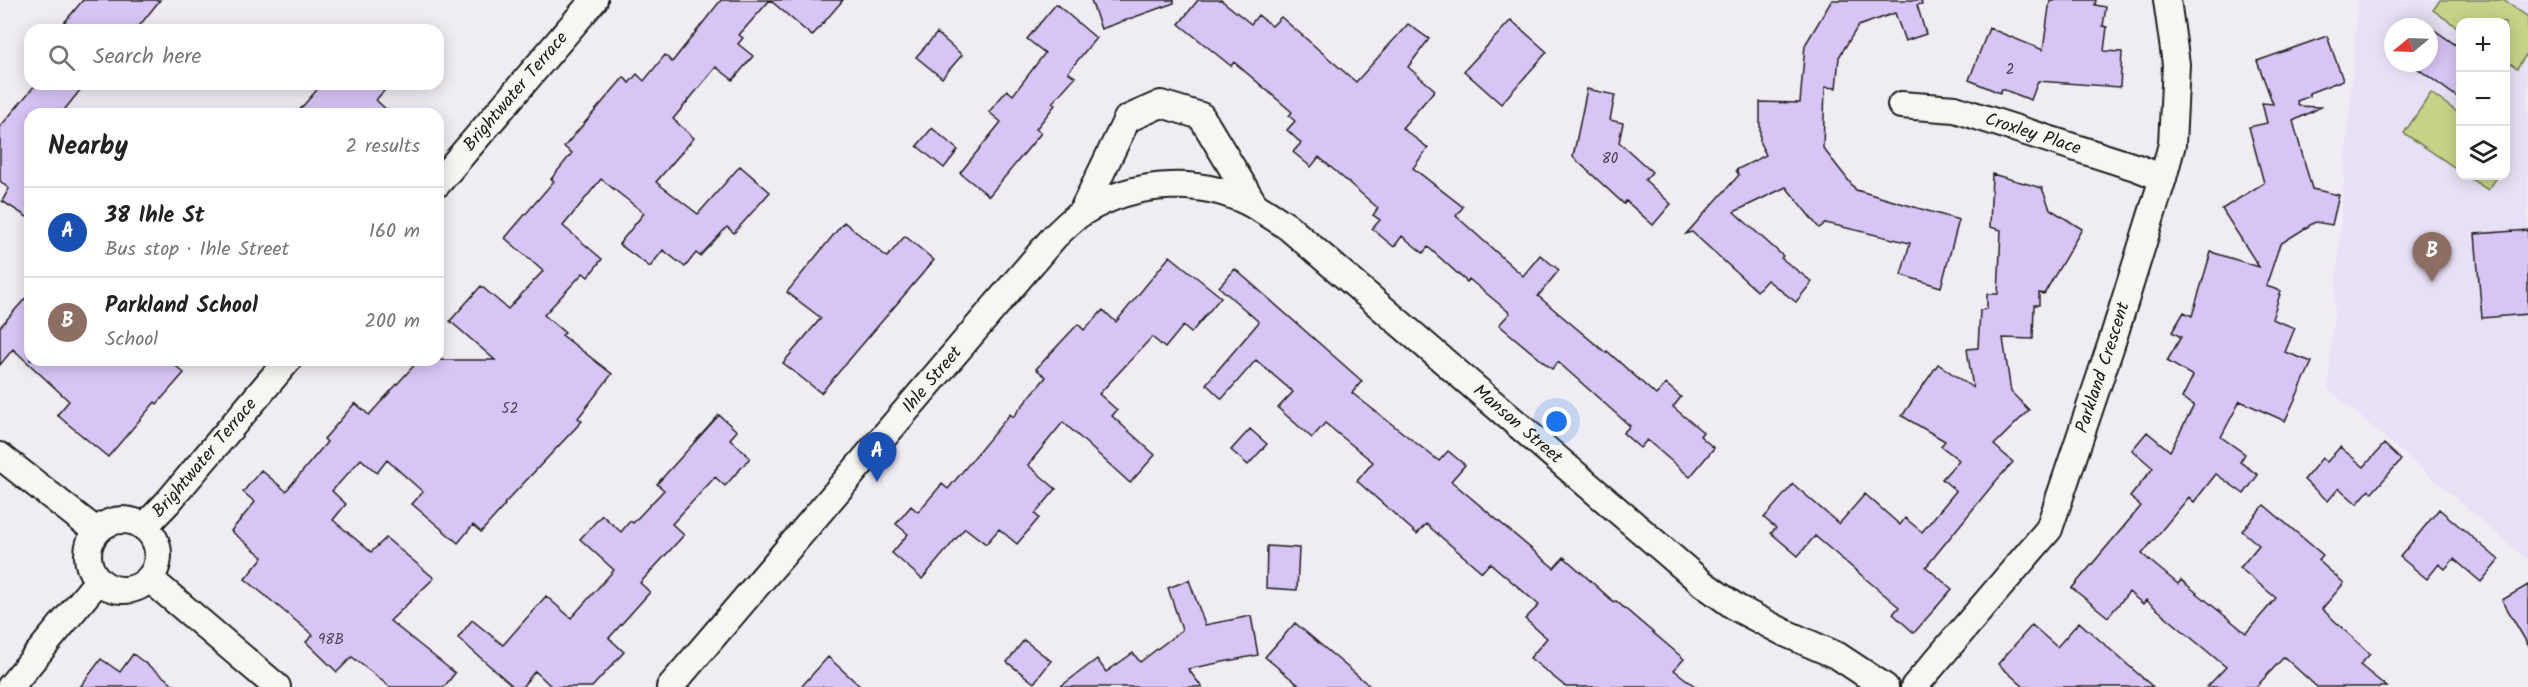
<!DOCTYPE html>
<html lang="en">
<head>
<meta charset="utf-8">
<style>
	:root { --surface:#fff; --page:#f6f6f6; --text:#222; --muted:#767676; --line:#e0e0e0; --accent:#d93025 }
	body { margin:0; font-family:Kalam,sans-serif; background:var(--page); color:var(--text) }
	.controls { position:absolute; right:18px; top:18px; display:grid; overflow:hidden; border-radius:12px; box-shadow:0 3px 15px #0003 }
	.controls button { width:54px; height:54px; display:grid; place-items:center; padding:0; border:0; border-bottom:2px solid var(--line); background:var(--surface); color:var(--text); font:30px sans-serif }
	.compass { position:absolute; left:2384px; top:18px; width:54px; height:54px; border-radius:50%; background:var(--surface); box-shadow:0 3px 15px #0003; rotate:251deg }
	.you { position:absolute; left:1557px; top:422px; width:21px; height:21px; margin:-15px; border:4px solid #fff; border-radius:50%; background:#1a73e8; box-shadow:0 0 0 9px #1a73e833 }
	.badge { display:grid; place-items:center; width:39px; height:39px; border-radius:50%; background:var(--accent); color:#fff; font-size:20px; font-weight:700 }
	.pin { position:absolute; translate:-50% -50px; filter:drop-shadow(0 2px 3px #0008) }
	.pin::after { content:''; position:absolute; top:32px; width:21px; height:18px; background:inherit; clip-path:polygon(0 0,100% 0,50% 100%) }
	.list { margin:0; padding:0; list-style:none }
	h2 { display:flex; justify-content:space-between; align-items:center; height:78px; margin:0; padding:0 24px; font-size:26px }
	h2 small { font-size:20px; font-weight:400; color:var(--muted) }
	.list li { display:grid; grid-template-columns:39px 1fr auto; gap:18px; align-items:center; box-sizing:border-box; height:90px; padding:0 24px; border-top:2px solid var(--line) }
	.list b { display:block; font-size:22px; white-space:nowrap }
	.list p { margin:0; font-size:20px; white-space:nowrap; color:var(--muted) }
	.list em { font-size:20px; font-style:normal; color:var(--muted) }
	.icon { flex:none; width:33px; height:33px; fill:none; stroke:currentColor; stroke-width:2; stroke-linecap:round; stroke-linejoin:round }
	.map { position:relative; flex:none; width:2528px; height:687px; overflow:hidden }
	.search { position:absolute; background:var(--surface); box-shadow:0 3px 15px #0003; left:24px; top:24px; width:420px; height:66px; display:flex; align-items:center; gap:15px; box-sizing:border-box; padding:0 21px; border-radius:18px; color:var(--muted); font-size:22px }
	.panel { position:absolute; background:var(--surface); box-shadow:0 3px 15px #0003; left:24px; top:108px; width:420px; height:258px; border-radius:18px }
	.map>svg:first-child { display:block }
	.built { fill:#e8e0f4; fill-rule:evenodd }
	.green { fill:#c5d488; stroke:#707852; stroke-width:1.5 }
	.building { fill:#d7c5f6; stroke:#1c1c1c; stroke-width:1.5 }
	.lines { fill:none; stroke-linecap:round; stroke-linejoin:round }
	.minor-casing { stroke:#1c1c1c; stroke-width:30 }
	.minor { stroke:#f6f6f2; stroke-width:26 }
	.labels { text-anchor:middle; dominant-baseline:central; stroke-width:5; stroke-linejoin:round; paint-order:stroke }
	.number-label { font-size:15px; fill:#4b4652 }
	.street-label { font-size:18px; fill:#1c1c1c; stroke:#f6f6f2 }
</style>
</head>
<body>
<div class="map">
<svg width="2528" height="687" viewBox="0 0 2528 687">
	<rect width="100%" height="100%" fill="#f0ecf3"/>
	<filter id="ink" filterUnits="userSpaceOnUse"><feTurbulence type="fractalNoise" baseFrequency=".0167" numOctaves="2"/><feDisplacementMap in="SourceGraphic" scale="12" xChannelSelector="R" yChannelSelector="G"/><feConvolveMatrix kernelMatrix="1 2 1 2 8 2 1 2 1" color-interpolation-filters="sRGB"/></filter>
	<g filter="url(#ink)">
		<path class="built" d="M 2358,0 L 2528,0 L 2528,560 L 2328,389 ZM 2460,22 L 2506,22 L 2506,176 L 2460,176 ZM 2393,27 L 2429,27 L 2429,63 L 2393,63 Z"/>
		<path class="green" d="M 2440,0 L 2503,0 L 2528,17 L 2528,52 L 2517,68 L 2506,60 L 2506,22 L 2460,22 L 2460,29 L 2433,10 Z
			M 2431,93 L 2460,114 L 2460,171 L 2404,133 Z
			M 2466,176 L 2498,176 L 2488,190 Z"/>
		<path class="building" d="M 83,0 L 160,0 L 136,30 L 58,30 Z
			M 721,0 L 770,0 L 739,35 L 743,38 L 738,44 L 753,56 L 733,80 L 716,67 L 673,119 L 694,138 L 656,182 L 698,214 L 740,166 L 770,192 L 734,233 L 727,227 L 700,256 L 696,253 L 685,267 L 663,250 L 650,267 L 619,244 L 644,213 L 601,179 L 563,226 L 602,259 L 588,277 L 583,273 L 544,315 L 565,333 L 562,335 L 612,374 L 578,418 L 582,421 L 504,504 L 505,505 L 481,532 L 473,525 L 458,543 L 412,504 L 423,492 L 387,460 L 377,473 L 361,459 L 332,491 L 346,504 L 333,520 L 371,552 L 386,538 L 434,578 L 390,621 L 455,673 L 444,687 L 390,687 L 352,657 L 337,672 L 306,642 L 313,635 L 245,579 L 263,557 L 231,531 L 255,502 L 243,492 L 261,470 L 286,491 L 327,442 L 324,439 L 355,403 L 369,415 L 419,360 L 495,360 L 450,321 L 481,286 L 508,309 L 543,271 L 505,238 L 554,181 L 551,179 L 572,153 L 564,147 L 624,77 L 629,83 L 637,74 L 644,81 L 665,55 L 672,62 Z
			M 770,0 L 843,0 L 812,36 Z
			M 1091,0 L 1174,0 L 1174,3 L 1101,29 Z
			M 1198,0 L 1221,0 L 1251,24 L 1258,15 L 1272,26 L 1281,17 L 1356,82 L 1408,24 L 1429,39 L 1408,67 L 1435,90 L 1402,128 L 1428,148 L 1413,168 L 1463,207 L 1456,216 L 1523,276 L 1540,255 L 1559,270 L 1538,296 L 1606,353 L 1607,351 L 1656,395 L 1666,384 L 1681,397 L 1673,407 L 1703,432 L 1700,436 L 1714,448 L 1690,477 L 1647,440 L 1640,448 L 1623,433 L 1630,426 L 1558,362 L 1552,369 L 1499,325 L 1510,313 L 1469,279 L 1467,282 L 1428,247 L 1423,253 L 1402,236 L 1394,247 L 1372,229 L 1380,220 L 1373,215 L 1378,208 L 1319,157 L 1311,167 L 1293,152 L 1301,143 L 1287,130 L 1295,121 L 1289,116 L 1292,112 L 1234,62 L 1231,66 L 1179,24 Z
			M 1832,0 L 1921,0 L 1922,4 L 1917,5 L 1926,34 L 1905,41 L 1895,13 L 1858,26 L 1839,57 L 1836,88 L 1825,87 L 1823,148 L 1856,190 L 1959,220 L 1941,287 L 1901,275 L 1910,243 L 1826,223 L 1819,228 L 1786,187 L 1734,212 L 1783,256 L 1781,258 L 1812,282 L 1796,302 L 1767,280 L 1757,291 L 1692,232 L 1686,234 L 1739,175 L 1736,170 L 1766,155 L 1760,143 L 1760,102 L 1800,103 L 1805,45 Z
			M 2050,0 L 2096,0 L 2095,5 L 2106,7 L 2103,26 L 2107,27 L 2104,51 L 2122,52 L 2120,87 L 2038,81 L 2031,100 L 2002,89 L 2000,93 L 1969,80 L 1989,28 L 2043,50 Z
			M 1056,4 L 1096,38 L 1068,72 L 1075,77 L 1052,103 L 1055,105 L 1036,129 L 1041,133 L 989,196 L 960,173 L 1001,122 L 989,112 L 1007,90 L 1013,95 L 1045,53 L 1027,39 Z
			M 1511,20 L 1547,52 L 1501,104 L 1464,71 Z
			M 2423,22 L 2460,48 L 2460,99 L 2410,63 L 2429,63 L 2429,27 L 2419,27 Z
			M 937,33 L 962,55 L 942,78 L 916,57 Z
			M 2327,36 L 2343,80 L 2309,93 L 2310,96 L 2297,101 L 2299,106 L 2321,107 L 2293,121 L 2312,189 L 2339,195 L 2332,225 L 2315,222 L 2280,244 L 2266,286 L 2281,291 L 2272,319 L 2295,328 L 2285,352 L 2312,362 L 2285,421 L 2240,401 L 2221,437 L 2245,454 L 2240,462 L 2258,475 L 2244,494 L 2216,474 L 2194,502 L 2189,497 L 2142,554 L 2178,584 L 2181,580 L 2246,633 L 2276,598 L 2240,568 L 2259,545 L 2242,531 L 2264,505 L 2323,555 L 2318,560 L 2344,583 L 2322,609 L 2370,654 L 2360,665 L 2387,687 L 2317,687 L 2284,657 L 2256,687 L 2207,687 L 2226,667 L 2146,600 L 2143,604 L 2129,592 L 2108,617 L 2072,588 L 2141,506 L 2130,497 L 2153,468 L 2132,450 L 2147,432 L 2170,451 L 2194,405 L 2182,398 L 2193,376 L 2167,361 L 2181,337 L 2172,332 L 2184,312 L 2192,316 L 2211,252 L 2259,267 L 2222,209 L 2264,183 L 2249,127 L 2267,123 L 2262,103 L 2273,104 L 2257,61 Z
			M 36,84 L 85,84 L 61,114 L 30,114 L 30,219 L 2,201 L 9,189 L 0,181 L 0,127 Z
			M 322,84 L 390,84 L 376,100 L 391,114 L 296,114 Z
			M 1587,89 L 1615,95 L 1610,120 L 1623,123 L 1619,142 L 1652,172 L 1645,180 L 1671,204 L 1653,225 L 1626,201 L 1624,204 L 1573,157 Z
			M 932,128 L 958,150 L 944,168 L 917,146 Z
			M 1992,174 L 2042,188 L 2050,209 L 2082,229 L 2044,294 L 2039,293 L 2039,305 L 2034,305 L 2033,339 L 2003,338 L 2011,392 L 2029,410 L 1994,445 L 2013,462 L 1995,482 L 1926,567 L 1952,589 L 1914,633 L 1893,614 L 1899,607 L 1815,536 L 1798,556 L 1771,533 L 1776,528 L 1764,518 L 1793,484 L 1839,524 L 1865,494 L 1900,525 L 1905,518 L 1922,532 L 1956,491 L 1942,479 L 1959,460 L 1941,446 L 1945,441 L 1902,416 L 1938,364 L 1973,388 L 1967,349 L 1978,348 L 1980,310 L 1987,309 L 1987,294 L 1998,294 L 2001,230 L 1990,227 Z
			M 844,222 L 887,257 L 905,236 L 934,260 L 821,393 L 783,363 L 821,318 L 787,292 Z
			M 2528,230 L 2528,314 L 2482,318 L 2475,234 Z
			M 1170,256 L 1221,297 L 1191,333 L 1183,326 L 1165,348 L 1152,337 L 1099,394 L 1117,410 L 1112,416 L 1155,455 L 1130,483 L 1063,422 L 1028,465 L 1056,489 L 1035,514 L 1039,518 L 1017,544 L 999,529 L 986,544 L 965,528 L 922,579 L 892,553 L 908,534 L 896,524 L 911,506 L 918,512 L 942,484 L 948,489 L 1010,414 L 1013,417 L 1046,377 L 1036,369 L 1078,324 L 1084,330 L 1103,310 L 1116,322 Z
			M 1235,269 L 1362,381 L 1352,393 L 1439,461 L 1448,451 L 1465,465 L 1451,481 L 1554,568 L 1564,557 L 1614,602 L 1616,601 L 1684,659 L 1674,670 L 1696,687 L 1566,687 L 1530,658 L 1547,638 L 1525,619 L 1539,605 L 1490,563 L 1482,572 L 1426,524 L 1417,534 L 1357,481 L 1373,462 L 1325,423 L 1312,438 L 1278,408 L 1293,392 L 1256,360 L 1222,399 L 1206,384 L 1259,322 L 1219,287 Z
			M 30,293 L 30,360 L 169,360 L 184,373 L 157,404 L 155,402 L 108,457 L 57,415 L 69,401 L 13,349 L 0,365 L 0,327 Z
			M 719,415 L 737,431 L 730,439 L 750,458 L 725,486 L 715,477 L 672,524 L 684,535 L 640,583 L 650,592 L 609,638 L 624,652 L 592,687 L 552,687 L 535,671 L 522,687 L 514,687 L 458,638 L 472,620 L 503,645 L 546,596 L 571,618 L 614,570 L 580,539 L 602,515 L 621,532 L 630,521 L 633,523 L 664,490 L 657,484 Z
			M 1250,429 L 1267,444 L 1248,465 L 1231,450 Z
			M 2384,444 L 2401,460 L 2372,493 L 2369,490 L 2357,504 L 2339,488 L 2328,501 L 2304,480 L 2322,458 L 2327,462 L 2340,447 L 2364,467 Z
			M 2439,509 L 2499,560 L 2481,582 L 2454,559 L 2445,569 L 2439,564 L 2427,579 L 2400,557 Z
			M 1267,546 L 1299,548 L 1297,590 L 1266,588 Z
			M 1189,580 L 1205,625 L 1251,616 L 1258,655 L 1188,669 L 1202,687 L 1060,687 L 1097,659 L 1106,672 L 1133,653 L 1140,662 L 1182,630 L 1168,588 Z
			M 2528,585 L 2528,645 L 2502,600 Z
			M 2079,622 L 2153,687 L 2024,687 L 1998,664 L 2032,625 L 2057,647 Z
			M 1295,623 L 1371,687 L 1301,687 L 1265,657 Z
			M 1024,640 L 1051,661 L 1034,683 L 1007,662 Z
			M 133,654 L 177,687 L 80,687 L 101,659 L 120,672 Z
			M 828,657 L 861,687 L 801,687 Z"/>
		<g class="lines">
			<defs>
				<g id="minor">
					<path id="s1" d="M 1901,105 L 1955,109 L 2138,168 L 2163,178"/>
					<path id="s2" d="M 438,183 L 594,0"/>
					<path d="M 1082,212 L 1127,119 L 1161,104 L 1201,116 L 1255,206"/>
					<path d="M 0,456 L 96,531"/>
					<circle cx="123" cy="555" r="35"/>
					<path id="s3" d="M 144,527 L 168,502 L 288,360"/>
					<path d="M 150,579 L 277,687"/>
					<path d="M 10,687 L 98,581"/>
					<path id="s4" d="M 670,687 L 1055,236 C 1064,228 1073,218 1083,212 C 1136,180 1203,176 1257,207 C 1267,213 1278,220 1288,227 L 1702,583 L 1737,608 L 1785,633 L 1838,656 L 1885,687"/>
					<path id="s5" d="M 1914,687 L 2049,529 L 2112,342 L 2163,178 L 2172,144 L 2176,64 L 2167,0"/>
				</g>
			</defs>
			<use href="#minor" class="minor-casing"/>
			<use href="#minor" class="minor"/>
		</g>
	</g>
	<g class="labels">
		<g class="number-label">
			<text x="2010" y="70">2</text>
			<text x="1610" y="159">80</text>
			<text x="510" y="409">52</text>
			<text x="331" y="640">98B</text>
		</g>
		<g class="street-label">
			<text stroke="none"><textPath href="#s2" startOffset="120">Brightwater Terrace</textPath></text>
			<text stroke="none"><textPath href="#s1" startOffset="136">Croxley Place</textPath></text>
			<text stroke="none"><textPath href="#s5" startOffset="378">Parkland Crescent</textPath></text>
			<text stroke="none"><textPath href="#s4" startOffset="404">Ihle Street</textPath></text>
			<text stroke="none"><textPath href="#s4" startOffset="1152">Manson Street</textPath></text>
			<text stroke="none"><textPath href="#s3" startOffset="92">Brightwater Terrace</textPath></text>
		</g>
	</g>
</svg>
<div class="controls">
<button>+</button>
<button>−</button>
<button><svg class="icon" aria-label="layers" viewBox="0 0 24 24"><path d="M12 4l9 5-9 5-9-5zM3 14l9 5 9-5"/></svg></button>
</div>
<svg class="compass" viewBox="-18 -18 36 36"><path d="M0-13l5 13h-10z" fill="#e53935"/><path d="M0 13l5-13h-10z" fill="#767676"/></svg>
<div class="you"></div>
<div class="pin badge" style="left:877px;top:482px;background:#1a4fb4">A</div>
<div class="pin badge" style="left:2432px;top:282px;background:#8d6e63">B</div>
<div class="search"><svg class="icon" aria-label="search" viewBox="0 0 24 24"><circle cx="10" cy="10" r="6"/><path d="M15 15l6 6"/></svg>Search here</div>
<section class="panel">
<h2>Nearby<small>2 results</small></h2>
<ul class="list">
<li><span class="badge" style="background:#1a4fb4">A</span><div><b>38 Ihle St</b><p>Bus stop · Ihle Street</p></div><em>160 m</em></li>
<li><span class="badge" style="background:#8d6e63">B</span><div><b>Parkland School</b><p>School</p></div><em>200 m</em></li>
</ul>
</section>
</div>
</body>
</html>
